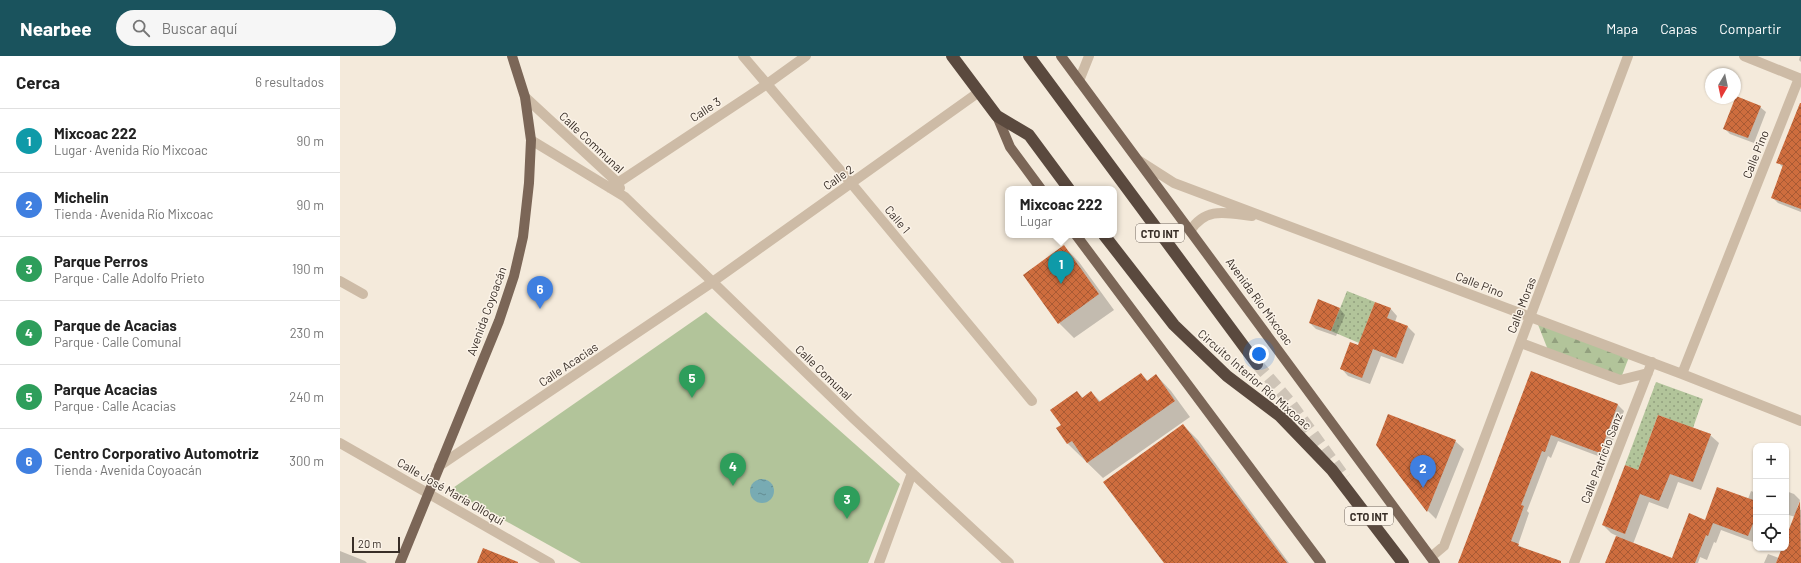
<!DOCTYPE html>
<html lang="es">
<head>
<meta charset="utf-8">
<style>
	:root { --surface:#fff; --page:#f6f6f6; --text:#222; --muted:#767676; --line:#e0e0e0; --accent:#1a535d }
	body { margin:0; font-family:Barlow,sans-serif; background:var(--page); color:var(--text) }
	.controls { position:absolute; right:12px; bottom:12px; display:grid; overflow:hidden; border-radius:8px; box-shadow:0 1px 3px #0004 }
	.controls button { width:36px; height:36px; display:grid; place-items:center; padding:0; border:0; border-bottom:1px solid var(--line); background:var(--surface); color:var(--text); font:20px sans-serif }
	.compass { position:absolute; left:1365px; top:12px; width:36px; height:36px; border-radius:50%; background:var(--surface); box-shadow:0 1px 3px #0004; rotate:189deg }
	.scale { position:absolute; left:12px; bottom:10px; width:48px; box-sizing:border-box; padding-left:4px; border:2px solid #382e27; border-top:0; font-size:11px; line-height:14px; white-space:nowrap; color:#382e27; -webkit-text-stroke:3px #fbf3e8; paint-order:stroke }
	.you { position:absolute; left:919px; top:298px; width:14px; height:14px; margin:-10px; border:3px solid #fff; border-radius:50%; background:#1a73e8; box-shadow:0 0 0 6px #1a73e833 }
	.badge { display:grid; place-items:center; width:26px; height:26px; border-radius:50%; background:var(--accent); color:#fff; font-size:13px; font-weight:700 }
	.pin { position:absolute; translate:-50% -33px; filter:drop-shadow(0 1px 2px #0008) }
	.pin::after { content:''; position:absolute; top:21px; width:14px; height:12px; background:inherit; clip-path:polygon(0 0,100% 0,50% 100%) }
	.popup { position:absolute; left:665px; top:130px; width:112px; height:52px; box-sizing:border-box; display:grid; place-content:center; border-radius:8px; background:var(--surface); filter:drop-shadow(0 1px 3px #0005); font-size:13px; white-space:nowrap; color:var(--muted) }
	.popup b { font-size:15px; color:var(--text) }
	.popup::after { content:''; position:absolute; left:50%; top:100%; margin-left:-8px; border:8px solid transparent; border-top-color:var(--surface) }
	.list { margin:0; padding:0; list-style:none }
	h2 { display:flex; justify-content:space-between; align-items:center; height:52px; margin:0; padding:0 16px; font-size:17px }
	h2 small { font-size:13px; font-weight:400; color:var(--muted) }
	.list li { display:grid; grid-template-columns:26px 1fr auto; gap:12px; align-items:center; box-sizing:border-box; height:64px; padding:0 16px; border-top:1px solid var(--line) }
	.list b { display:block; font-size:15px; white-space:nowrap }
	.list p { margin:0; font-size:13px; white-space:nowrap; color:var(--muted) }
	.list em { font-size:13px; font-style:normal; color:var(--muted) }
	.icon { flex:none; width:22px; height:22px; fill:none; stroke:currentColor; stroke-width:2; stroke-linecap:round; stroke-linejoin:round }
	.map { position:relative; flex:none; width:1461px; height:507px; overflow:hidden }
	header { display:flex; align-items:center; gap:24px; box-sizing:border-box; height:56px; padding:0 20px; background:var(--accent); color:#fff }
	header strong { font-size:19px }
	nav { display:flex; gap:22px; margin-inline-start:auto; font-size:14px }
	.search { width:280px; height:36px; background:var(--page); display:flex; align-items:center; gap:10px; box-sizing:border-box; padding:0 14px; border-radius:22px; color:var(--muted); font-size:15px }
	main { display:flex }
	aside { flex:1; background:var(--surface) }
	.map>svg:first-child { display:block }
	.forest { fill:url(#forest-firs) }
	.park { fill:#b2c49a }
	.garden { fill:url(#garden-dots) }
	.water { fill:url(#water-ripples) }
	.shadow { fill:#0003 }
	.building { fill:url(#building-cross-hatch) }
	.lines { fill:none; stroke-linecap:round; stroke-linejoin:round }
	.highway-tunnel { stroke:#cec4b7; stroke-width:12; stroke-dasharray:12 6; stroke-linecap:butt }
	.minor { stroke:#cdbba6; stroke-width:10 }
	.major { stroke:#7b6657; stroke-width:10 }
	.highway { stroke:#5a493e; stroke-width:12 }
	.labels { text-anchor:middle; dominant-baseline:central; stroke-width:3; stroke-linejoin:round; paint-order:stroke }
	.shield { fill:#fbf3e8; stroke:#726961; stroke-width:1 }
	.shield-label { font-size:11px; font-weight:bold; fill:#382e27 }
	.street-label { font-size:12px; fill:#382e27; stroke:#fbf3e8 }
</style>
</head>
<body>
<header>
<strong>Nearbee</strong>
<div class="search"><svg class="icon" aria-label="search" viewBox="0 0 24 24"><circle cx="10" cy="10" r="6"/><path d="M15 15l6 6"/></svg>Buscar aquí</div>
<nav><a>Mapa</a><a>Capas</a><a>Compartir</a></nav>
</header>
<main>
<aside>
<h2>Cerca<small>6 resultados</small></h2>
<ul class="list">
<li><span class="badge" style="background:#0f9aa8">1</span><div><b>Mixcoac 222</b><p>Lugar · Avenida Río Mixcoac</p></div><em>90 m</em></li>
<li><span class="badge" style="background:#3f7fe0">2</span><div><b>Michelin</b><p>Tienda · Avenida Río Mixcoac</p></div><em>90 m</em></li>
<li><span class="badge" style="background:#2e9e5b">3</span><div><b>Parque Perros</b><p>Parque · Calle Adolfo Prieto</p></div><em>190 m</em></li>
<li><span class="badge" style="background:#2e9e5b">4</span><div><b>Parque de Acacias</b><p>Parque · Calle Comunal</p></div><em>230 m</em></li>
<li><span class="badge" style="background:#2e9e5b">5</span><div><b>Parque Acacias</b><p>Parque · Calle Acacias</p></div><em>240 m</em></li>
<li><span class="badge" style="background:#3f7fe0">6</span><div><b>Centro Corporativo Automotriz</b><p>Tienda · Avenida Coyoacán</p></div><em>300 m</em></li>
</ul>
</aside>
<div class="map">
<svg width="1461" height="507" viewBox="0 0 1461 507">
	<defs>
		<pattern id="forest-firs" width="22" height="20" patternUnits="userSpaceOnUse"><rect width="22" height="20" fill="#b2c49a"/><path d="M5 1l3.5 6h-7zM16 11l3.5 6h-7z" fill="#92a07e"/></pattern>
		<pattern id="garden-dots" width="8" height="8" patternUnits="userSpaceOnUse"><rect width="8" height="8" fill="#b2c49a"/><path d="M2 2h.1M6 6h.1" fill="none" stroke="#92a07e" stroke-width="1.8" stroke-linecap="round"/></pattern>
		<pattern id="water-ripples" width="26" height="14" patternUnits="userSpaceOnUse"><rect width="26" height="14" fill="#78abb3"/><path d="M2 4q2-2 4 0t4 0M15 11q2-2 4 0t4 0" fill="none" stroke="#638c92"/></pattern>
		<pattern id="building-cross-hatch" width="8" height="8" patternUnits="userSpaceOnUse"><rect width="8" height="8" fill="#ce6d3e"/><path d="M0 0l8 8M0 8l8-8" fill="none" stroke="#a85a34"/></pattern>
	</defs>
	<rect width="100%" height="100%" fill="#f4eadb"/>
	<path class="forest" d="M 1197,266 L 1289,301 L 1281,322 L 1208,294 Z"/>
	<path class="park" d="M 366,256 L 560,428 L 528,507 L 241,507 L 110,434 Z"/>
	<path class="garden" d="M 1007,235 L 1035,246 L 1019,287 L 991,275 Z
		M 1316,326 L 1363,343 L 1353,372 L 1318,359 L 1298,414 L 1285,409 Z"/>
	<path class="water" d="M410 435a12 12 0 1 1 24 0a12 12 0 1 1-24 0Z"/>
	<path class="shadow" d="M 1460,0 L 1461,0 L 1461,6 L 1459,4 Z
		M 1420,51 L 1426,56 L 1414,87 L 1390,78 L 1384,72 Z
		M 1461,64 L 1461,156 L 1438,147 L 1432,141 L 1443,112 L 1438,106 Z
		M 724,191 L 739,206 L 774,254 L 734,282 L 719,267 Z
		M 1050,252 L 1057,260 L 1055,266 L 1068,271 L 1075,278 L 1063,308 L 1041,300 L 1030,328 L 1008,320 L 1001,312 Z
		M 1000,253 L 1005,259 L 996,280 L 976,273 L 970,267 Z
		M 1191,317 L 1278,349 L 1284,355 L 1266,403 L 1218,385 L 1211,402 L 1208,400 L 1187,455 L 1189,457 L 1178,489 L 1213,507 L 1119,507 Z
		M 801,318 L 808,325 L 816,319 L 831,335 L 850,361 L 763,422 L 728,388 L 718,373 L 722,370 L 737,336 L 743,342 L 751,336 L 761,346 Z
		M 843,369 L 858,384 L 949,507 L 825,507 Z
		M 1370,379 L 1379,387 L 1361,434 L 1338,426 L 1328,453 L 1309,446 L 1293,488 L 1332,503 L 1366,465 L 1408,443 L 1411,435 L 1416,437 L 1416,487 L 1381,474 L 1376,487 L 1374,486 L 1367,504 L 1360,501 L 1358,507 L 1266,507 L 1277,480 L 1271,477 L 1263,469 L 1298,415 Z
		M 1115,385 L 1124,393 L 1096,463 L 1088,455 L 1037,389 Z
		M 1446,435 L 1454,438 L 1460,444 L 1457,452 L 1461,454 L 1461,507 L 1424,507 L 1428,498 L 1439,502 L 1443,492 L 1446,492 L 1446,484 L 1455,461 L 1446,458 Z
		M 0,495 L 25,505 L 27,507 L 0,507 Z"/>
	<path class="building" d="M 1396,40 L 1421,50 L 1408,82 L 1383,73 Z
		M 1460,47 L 1461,47 L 1461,153 L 1431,142 L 1443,109 L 1436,107 Z
		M 724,189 L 759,238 L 718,268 L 683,219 Z
		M 978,243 L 1000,252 L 991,275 L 969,267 Z
		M 1035,246 L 1051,252 L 1047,262 L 1068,270 L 1056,302 L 1033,293 L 1022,322 L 1000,313 L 1010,286 L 1018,289 Z
		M 1191,315 L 1278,348 L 1260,397 L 1211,379 L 1205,396 L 1202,395 L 1181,449 L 1184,450 L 1171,485 L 1179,488 L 1178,490 L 1221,505 L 1221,507 L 1118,507 Z
		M 801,317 L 807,325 L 816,318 L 835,345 L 747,407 L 732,385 L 727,388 L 716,372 L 721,369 L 710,354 L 737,335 L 742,342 L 751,335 L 759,346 Z
		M 1048,358 L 1116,384 L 1087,456 L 1036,389 Z
		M 1318,359 L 1371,378 L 1353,426 L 1330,418 L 1319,445 L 1300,438 L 1285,478 L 1262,469 L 1285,409 L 1298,414 Z
		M 843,368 L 947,507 L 824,507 L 763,426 Z
		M 1377,431 L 1416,445 L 1416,460 L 1408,480 L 1373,467 L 1368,480 L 1366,479 L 1355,507 L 1265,507 L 1276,480 L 1332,502 L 1349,457 L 1365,464 Z
		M 1460,445 L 1461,507 L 1436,507 L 1442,492 L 1446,492 L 1446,481 Z
		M 143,492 L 178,506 L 178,507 L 137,507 Z"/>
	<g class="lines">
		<path class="highway-tunnel" d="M 917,308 L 949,345 L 1005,422"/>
		<path class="minor" d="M 403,0 L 511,127 L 692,345
			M 1404,0 L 1461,23
			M 739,25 L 749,0
			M 185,41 L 277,126 L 280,132
			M 191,84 L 285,141 L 514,363 L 669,507
			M 798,104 L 834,127 L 1342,318 L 1461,365
			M 270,132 L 427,28 L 466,0
			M 850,175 C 866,150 887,157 912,160
			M 0,225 L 23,238
			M 1181,287 L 1280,324 L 1308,317
			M 1342,318 L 1459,22
			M 0,387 L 210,507
			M 99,410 L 371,227 L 639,36
			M 1091,501 L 1104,490 L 1288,0
			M 539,507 L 572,417
			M 1234,507 L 1312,306"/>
		<path class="major" d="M 721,0 L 1095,507
			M 657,60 L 670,91 L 701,133
			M 736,179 L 981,507
			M 60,507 L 159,265 L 174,220 L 183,181 L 189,127 L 191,84 L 185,41 L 172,0"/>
		<path class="highway" d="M 612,0 L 657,60 L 689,79 L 729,133
			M 689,0 L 917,308
			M 764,179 L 834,269 L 887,320 L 940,360 L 992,414 L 1063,507"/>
	</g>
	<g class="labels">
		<g class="shield">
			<rect x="796" y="168" width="48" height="18" rx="3"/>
			<rect x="1005" y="451" width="48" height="18" rx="3"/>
		</g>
		<g class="shield-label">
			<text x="820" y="177">CTO INT</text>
			<text x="1029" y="460">CTO INT</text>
		</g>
		<g class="street-label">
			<text transform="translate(365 53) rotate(-33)">Calle 3</text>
			<text transform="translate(252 86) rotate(43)">Calle Communal</text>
			<text transform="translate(1415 98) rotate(-68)">Calle Pino</text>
			<text transform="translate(498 121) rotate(-35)">Calle 2</text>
			<text transform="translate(558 163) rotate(50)">Calle 1</text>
			<text transform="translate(1140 228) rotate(21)">Calle Pino</text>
			<text transform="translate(920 245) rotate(54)">Avenida Río Mixcoac</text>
			<text transform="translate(1181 249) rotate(-69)">Calle Moras</text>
			<text transform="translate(146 255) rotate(-70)">Avenida Coyoacán</text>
			<text transform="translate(228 308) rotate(-34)">Calle Acacias</text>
			<text transform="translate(484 316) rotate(44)">Calle Comunal</text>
			<text transform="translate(915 323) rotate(41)">Circuito Interior Río Mixcoac</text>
			<text transform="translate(1261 402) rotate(-69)">Calle Patricio Sanz</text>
			<text transform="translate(111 435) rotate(30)">Calle José María Olloqui</text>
		</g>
	</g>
</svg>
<div class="controls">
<button>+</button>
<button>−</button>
<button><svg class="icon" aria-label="locate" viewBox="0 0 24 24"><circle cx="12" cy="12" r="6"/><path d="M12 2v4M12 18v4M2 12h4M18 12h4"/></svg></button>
</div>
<svg class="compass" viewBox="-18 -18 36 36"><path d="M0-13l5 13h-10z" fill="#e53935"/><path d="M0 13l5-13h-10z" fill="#767676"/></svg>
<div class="scale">20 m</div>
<div class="you"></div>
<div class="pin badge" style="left:721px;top:228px;background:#0f9aa8">1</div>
<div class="popup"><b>Mixcoac 222</b>Lugar</div>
<div class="pin badge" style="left:1083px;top:432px;background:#3f7fe0">2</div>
<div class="pin badge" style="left:507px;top:463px;background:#2e9e5b">3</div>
<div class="pin badge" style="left:393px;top:430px;background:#2e9e5b">4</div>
<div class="pin badge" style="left:352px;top:342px;background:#2e9e5b">5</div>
<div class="pin badge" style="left:200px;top:253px;background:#3f7fe0">6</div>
</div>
</main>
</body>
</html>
